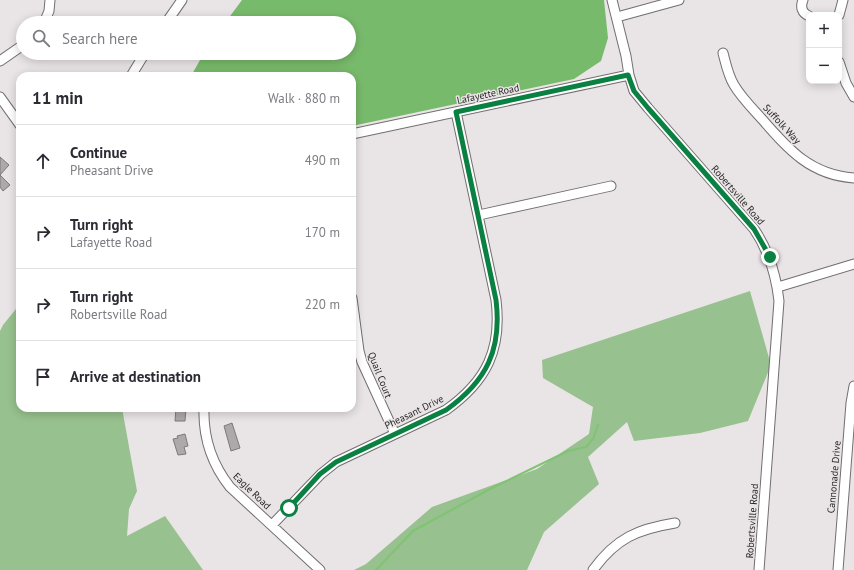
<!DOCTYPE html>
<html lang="en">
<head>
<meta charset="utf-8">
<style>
	:root { --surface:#fff; --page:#f7f7f7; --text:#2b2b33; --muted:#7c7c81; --line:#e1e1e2 }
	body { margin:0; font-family:"PT Sans",sans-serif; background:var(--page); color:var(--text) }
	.controls { position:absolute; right:12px; top:12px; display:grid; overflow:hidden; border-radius:8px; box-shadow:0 2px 10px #0003 }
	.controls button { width:36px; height:36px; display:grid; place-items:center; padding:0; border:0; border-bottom:1px solid var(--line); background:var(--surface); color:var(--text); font:20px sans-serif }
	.stop { position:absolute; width:12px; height:12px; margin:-9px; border:3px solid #0b8043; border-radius:50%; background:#fff }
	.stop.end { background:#0b8043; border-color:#fff; box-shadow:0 1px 4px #0008 }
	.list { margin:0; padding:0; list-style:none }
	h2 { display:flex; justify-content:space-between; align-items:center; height:52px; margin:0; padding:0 16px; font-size:17px }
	h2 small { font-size:13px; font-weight:400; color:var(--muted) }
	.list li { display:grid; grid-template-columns:26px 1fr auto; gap:12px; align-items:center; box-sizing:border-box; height:72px; padding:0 16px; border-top:1px solid var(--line) }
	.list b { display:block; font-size:15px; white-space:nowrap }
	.list p { margin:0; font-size:13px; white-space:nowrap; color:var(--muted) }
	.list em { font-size:13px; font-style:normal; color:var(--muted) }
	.icon { flex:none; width:22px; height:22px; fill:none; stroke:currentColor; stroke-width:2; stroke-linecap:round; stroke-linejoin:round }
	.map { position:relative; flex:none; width:854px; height:570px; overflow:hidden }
	.search { position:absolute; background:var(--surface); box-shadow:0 2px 10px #0003; left:16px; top:16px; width:340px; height:44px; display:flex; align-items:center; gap:10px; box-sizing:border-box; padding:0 14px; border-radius:22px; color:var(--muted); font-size:15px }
	.panel { position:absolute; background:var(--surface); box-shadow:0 2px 10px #0003; left:16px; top:72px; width:340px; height:340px; border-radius:12px }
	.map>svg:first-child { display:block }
	.green { fill:#97c18e }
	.forest { fill:#78ba6b }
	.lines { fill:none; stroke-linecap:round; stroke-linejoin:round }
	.stream { stroke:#80c373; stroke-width:2 }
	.building { fill:#ada8a9; stroke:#7d797a }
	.minor-casing { stroke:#736e6f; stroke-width:11 }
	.minor { stroke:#fff; stroke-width:9 }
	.route { stroke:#0b8043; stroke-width:5 }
	.labels { text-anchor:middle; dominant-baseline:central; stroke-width:3; stroke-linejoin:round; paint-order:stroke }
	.street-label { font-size:10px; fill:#272525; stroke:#e9e4e5 }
</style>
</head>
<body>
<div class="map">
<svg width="854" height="570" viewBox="0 0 854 570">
	<rect width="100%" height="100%" fill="#e9e4e5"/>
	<path class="green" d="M 750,291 L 771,365 L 748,421 L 700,433 L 634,441 L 627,422 L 588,457 L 599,484 L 544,532 L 527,570 L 354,570 L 366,564 L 432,507 L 537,469 L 589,434 L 593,407 L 543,378 L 542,360 Z
		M 20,304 L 20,408 L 122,408 L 137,491 L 129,509 L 127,536 L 165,516 L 203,570 L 0,570 L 0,331 L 3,325 Z"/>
	<path class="forest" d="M 242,0 L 604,0 L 608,38 L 601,61 L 574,79 L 352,126 L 352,76 L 191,76 L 204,53 L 349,53 L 349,23 L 225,23 Z"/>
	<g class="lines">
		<path class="stream" d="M 376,570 L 413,531 L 490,489 L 568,451 L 586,447 L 593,439 L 598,425"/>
	</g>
	<path class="building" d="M 0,157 L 9,165 L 0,175 Z
		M 0,175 L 10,185 L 3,191 L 0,187 Z
		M 176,408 L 186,408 L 185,421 L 175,421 Z
		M 232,423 L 240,448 L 231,451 L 224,426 Z
		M 185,434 L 188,446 L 184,447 L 186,454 L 178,455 L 173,439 L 178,438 L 177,436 Z"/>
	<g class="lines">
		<defs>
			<path id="minor" d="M 612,0 L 626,56 L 629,75 L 634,91 L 648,108 L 754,229 C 769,251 776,274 779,301 L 759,570
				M 803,0 C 800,7 802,13 809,16
				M 839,15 L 843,0
				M 617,17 L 679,0
				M 44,23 L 49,11 L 50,0
				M 166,23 L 182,0
				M 723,53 C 726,64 728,75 734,85 C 741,97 752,108 761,118 C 788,149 810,175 854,178
				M 0,61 L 23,45
				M 839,62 L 846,83 L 854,97
				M 131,76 L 145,53
				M 0,97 L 20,125
				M 352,134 L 629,75
				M 479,215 L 611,186
				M 778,287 L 854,264
				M 352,298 L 359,351 L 362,362 L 395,434
				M 204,408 C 203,438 211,463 230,487 L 320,570
				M 272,525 L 321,474 L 336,462 L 446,410 C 487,381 502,349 496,300 L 456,112
				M 593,570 C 616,538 638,529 675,523
				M 838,570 L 851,403 L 854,386"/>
		</defs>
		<use href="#minor" class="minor-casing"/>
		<use href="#minor" class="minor"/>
	</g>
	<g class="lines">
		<path class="route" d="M 289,508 L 320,474 L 336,462 L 446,410 C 487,381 502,349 496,300 L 456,112 L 628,75 L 634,91 L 648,108 L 754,229 L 770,257"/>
	</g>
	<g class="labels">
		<g class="street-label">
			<text transform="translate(488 94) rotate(-12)">Lafayette Road</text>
			<text transform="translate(782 124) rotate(47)">Suffolk Way</text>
			<text transform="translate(738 195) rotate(49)">Robertsville Road</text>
			<text transform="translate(380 375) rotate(68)">Quail Court</text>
			<text transform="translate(414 412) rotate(-26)">Pheasant Drive</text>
			<text transform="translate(834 477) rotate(-85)">Cannonade Drive</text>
			<text transform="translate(252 491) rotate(44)">Eagle Road</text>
			<text transform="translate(752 521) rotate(-86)">Robertsville Road</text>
		</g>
	</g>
</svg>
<div class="controls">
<button>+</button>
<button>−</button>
</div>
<div class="stop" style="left:289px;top:508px"></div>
<div class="stop end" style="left:770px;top:257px"></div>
<div class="search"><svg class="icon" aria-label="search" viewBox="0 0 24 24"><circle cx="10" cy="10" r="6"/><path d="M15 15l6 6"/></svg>Search here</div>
<section class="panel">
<h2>11 min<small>Walk · 880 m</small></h2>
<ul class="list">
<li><svg class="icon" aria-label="ahead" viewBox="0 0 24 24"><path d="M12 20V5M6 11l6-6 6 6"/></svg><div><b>Continue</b><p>Pheasant Drive</p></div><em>490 m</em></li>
<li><svg class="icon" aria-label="right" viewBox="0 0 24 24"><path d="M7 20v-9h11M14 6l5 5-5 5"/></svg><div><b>Turn right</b><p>Lafayette Road</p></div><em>170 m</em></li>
<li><svg class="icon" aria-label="right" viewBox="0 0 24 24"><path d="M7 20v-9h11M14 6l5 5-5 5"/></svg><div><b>Turn right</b><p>Robertsville Road</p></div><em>220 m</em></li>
<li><svg class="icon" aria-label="arrive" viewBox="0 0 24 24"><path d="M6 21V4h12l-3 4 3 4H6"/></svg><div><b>Arrive at destination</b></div></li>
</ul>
</section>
</div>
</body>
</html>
